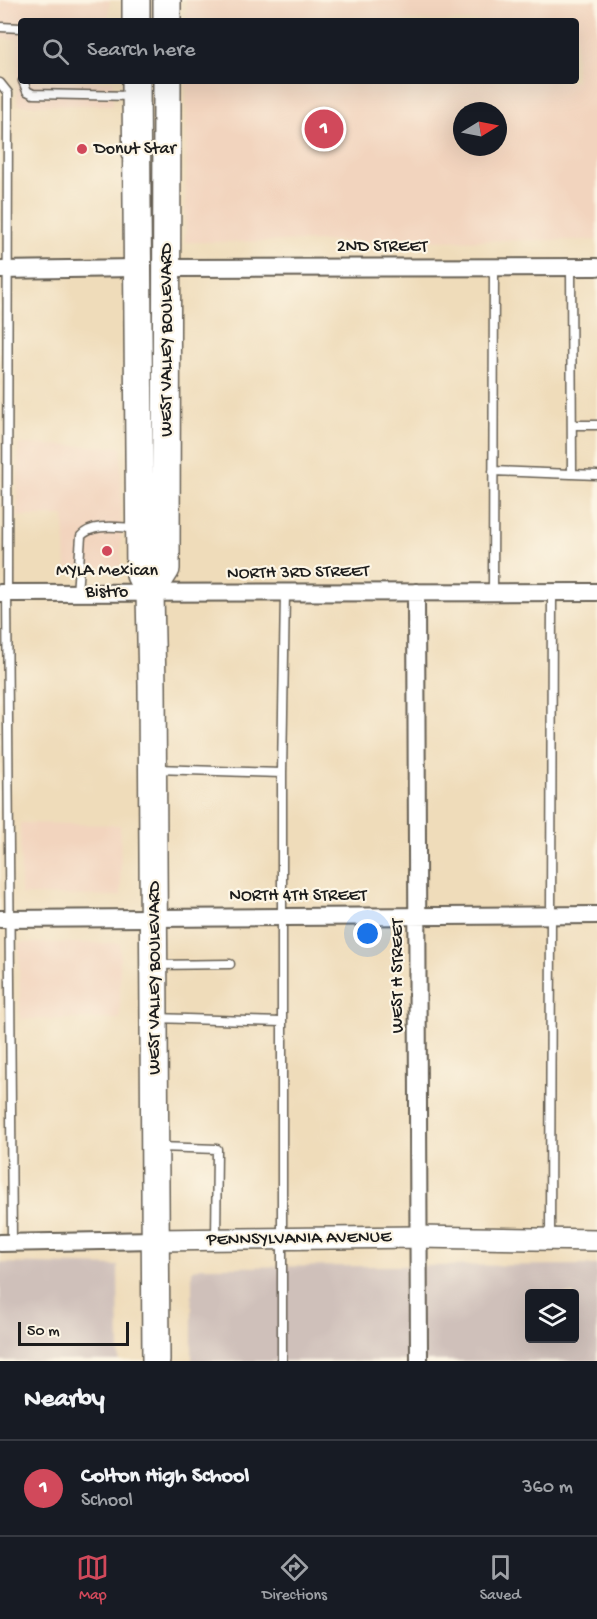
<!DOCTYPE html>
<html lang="en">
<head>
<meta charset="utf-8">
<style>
	:root { --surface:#171b24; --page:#242831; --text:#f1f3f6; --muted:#9ea1a6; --line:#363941; --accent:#d1495b }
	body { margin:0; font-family:"Gochi Hand",sans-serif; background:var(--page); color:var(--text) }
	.controls { position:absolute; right:18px; bottom:18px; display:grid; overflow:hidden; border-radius:6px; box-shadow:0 6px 24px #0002 }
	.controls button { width:54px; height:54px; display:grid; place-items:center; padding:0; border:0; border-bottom:2px solid var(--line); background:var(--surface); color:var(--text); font:30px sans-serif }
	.compass { position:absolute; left:453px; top:102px; width:54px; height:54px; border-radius:50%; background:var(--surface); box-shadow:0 6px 24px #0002; rotate:80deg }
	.scale { position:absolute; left:18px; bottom:15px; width:111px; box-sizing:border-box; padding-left:6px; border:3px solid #1c1c1c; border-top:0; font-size:16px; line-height:21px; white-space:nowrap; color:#1c1c1c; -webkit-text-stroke:4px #fcf5e5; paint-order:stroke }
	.you { position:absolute; left:368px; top:934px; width:21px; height:21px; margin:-15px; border:4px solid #fff; border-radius:50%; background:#1a73e8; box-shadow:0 0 0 9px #1a73e833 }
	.badge { display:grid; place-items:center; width:39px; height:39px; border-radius:50%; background:var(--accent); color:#fff; font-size:20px; font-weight:700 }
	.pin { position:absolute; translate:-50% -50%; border:3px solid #fff; box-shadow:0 2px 6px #0006 }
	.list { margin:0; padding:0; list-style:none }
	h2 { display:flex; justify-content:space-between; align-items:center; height:78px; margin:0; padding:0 24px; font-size:26px }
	h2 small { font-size:20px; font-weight:400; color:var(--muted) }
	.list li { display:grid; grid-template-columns:39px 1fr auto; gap:18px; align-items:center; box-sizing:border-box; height:96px; padding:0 24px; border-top:2px solid var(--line) }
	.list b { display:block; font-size:22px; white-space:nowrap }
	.list p { margin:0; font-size:20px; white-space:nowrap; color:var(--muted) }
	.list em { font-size:20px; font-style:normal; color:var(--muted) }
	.icon { flex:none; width:33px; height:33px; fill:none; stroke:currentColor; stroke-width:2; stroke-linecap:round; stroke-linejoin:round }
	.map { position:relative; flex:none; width:597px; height:1361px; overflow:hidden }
	.search { position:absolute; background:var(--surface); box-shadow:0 6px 24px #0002; left:18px; right:18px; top:18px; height:66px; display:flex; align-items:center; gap:15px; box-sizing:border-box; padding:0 21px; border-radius:6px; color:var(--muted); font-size:22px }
	.sheet { height:174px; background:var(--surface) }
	nav { display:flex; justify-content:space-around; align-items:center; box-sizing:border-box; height:84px; border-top:2px solid var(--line); background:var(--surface); font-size:16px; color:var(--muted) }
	nav a { display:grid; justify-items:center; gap:3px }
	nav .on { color:var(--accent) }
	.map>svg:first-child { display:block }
	.built { fill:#f2d4be; fill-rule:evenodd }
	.industrial { fill:#cfc0ba; fill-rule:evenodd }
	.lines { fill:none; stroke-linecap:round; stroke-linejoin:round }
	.service-casing { stroke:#665f53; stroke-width:11 }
	.minor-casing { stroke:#665f53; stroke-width:20 }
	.tertiary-casing { stroke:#665f53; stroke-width:24 }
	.primary-casing { stroke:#665f53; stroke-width:30 }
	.service { stroke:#fff; stroke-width:8 }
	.minor { stroke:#fff; stroke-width:16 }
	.tertiary { stroke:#fff; stroke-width:21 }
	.primary { stroke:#fff; stroke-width:27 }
	.poi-dot { fill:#d1495b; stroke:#fcf5e5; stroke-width:2 }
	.labels { text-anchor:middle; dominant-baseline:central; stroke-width:4.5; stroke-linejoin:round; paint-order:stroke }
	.poi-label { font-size:18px; fill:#1c1c1c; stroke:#fcf5e5; text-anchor:start }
	.street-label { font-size:18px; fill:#1c1c1c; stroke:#fcf5e5 }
</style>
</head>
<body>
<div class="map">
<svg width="597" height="1361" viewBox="0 0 597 1361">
	<rect width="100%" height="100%" fill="#fcf5e5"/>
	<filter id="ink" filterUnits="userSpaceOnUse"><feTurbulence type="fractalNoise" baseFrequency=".0167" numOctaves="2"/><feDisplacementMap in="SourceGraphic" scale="12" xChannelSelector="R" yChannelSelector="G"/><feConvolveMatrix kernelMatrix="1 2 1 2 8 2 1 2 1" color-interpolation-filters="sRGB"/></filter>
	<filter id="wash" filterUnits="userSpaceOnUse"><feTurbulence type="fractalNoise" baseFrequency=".008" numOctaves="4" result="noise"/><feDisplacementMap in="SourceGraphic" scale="24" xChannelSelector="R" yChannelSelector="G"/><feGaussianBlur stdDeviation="1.35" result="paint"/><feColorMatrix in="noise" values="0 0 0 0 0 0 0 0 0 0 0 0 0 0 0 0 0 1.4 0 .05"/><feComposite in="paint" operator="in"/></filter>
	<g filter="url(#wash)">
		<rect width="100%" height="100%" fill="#efdcba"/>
		<path class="built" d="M 0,0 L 110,0 L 108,21 L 21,21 L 21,81 L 113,81 L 113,105 L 17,105 L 18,39 L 0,38 Z
			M 186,0 L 597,0 L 597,240 L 185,242 L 186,81 L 576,81 L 576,21 L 186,21 ZM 462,111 L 498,111 L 498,147 L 462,147 Z
			M 18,444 L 121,447 L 121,566 L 66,568 L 64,516 L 17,516 Z
			M 20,823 L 120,825 L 121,896 L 21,895 Z
			M 19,943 L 120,943 L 120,1019 L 20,1019 Z"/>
		<path class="industrial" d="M 0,1263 L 118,1266 L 119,1361 L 0,1361 Z
			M 597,1265 L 597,1361 L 192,1361 L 192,1270 L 201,1267 ZM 530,1294 L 574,1294 L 574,1338 L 530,1338 Z"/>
	</g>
	<g filter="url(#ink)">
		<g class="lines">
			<defs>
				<path id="service" d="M 0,27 L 21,28
					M 23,81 L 27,91 L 33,94 L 132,96
					M 0,83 L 8,93 L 7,593 L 12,1242
					M 571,267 L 572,474
					M 572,425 L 597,425
					M 493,471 L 597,475
					M 493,592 L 494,267
					M 77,594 L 81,536 C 93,522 121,528 138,528
					M 156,769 L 282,773
					M 156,965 L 230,964
					M 156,1018 L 282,1022
					M 159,1147 L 217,1149 L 216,1239
					M 550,1239 L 552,592
					M 282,1361 L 282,773 L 285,593"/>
				<path id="minor" d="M 167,268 L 597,267
					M 0,270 L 136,268
					M 416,592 L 419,1361
					M 0,593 L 597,592
					M 0,919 L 597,915
					M 0,1243 L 155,1240"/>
				<path id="tertiary" d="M 155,1240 L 418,1237 L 597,1240"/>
				<path id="primary" d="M 167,0 L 167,21
					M 136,21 L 136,0
					M 136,81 L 140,575 L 150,594 L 152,685 L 156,1361
					M 150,594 L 166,569 L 167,81"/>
			</defs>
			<use href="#service" class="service-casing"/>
			<use href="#minor" class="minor-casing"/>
			<use href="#tertiary" class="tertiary-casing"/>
			<use href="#primary" class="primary-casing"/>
			<use href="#service" class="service"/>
			<use href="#minor" class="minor"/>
			<use href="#tertiary" class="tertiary"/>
			<use href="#primary" class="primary"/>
		</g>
	</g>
	<g class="poi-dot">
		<circle cx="82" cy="149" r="6"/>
		<circle cx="107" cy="551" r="6"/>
	</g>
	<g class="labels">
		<g class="poi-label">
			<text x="94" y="149">Donut Star</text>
			<text x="107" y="571" text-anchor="middle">MYLA Mexican<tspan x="107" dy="21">Bistro</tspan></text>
		</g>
		<g class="street-label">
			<text x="382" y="247">2ND STREET</text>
			<text transform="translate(167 340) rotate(-90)">WEST VALLEY BOULEVARD</text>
			<text transform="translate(298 573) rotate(-1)">NORTH 3RD STREET</text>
			<text x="298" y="896">NORTH 4TH STREET</text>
			<text transform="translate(398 976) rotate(-90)">WEST H STREET</text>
			<text transform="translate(155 978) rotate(-90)">WEST VALLEY BOULEVARD</text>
			<text transform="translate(299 1239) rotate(-1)">PENNSYLVANIA AVENUE</text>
		</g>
	</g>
</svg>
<div class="controls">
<button><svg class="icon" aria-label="layers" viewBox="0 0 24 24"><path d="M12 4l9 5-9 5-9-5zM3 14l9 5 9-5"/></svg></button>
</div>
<svg class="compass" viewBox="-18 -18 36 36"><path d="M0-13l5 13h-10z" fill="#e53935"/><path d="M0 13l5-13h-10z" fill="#9ea1a6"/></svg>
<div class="scale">50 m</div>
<div class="you"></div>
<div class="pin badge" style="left:324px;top:129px">1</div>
<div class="search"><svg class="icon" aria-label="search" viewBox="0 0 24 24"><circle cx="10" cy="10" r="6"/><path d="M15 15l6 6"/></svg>Search here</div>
</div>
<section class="sheet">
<h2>Nearby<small></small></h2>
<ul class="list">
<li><span class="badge">1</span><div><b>Colton High School</b><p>School</p></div><em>360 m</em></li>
</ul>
</section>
<nav>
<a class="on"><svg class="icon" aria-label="map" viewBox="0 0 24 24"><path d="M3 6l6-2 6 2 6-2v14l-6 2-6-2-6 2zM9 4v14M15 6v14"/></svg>Map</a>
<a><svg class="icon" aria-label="directions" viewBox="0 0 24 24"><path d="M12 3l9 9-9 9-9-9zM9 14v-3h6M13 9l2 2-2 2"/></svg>Directions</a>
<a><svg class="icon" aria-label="saved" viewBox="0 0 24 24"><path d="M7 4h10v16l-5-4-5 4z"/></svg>Saved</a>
</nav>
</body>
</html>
